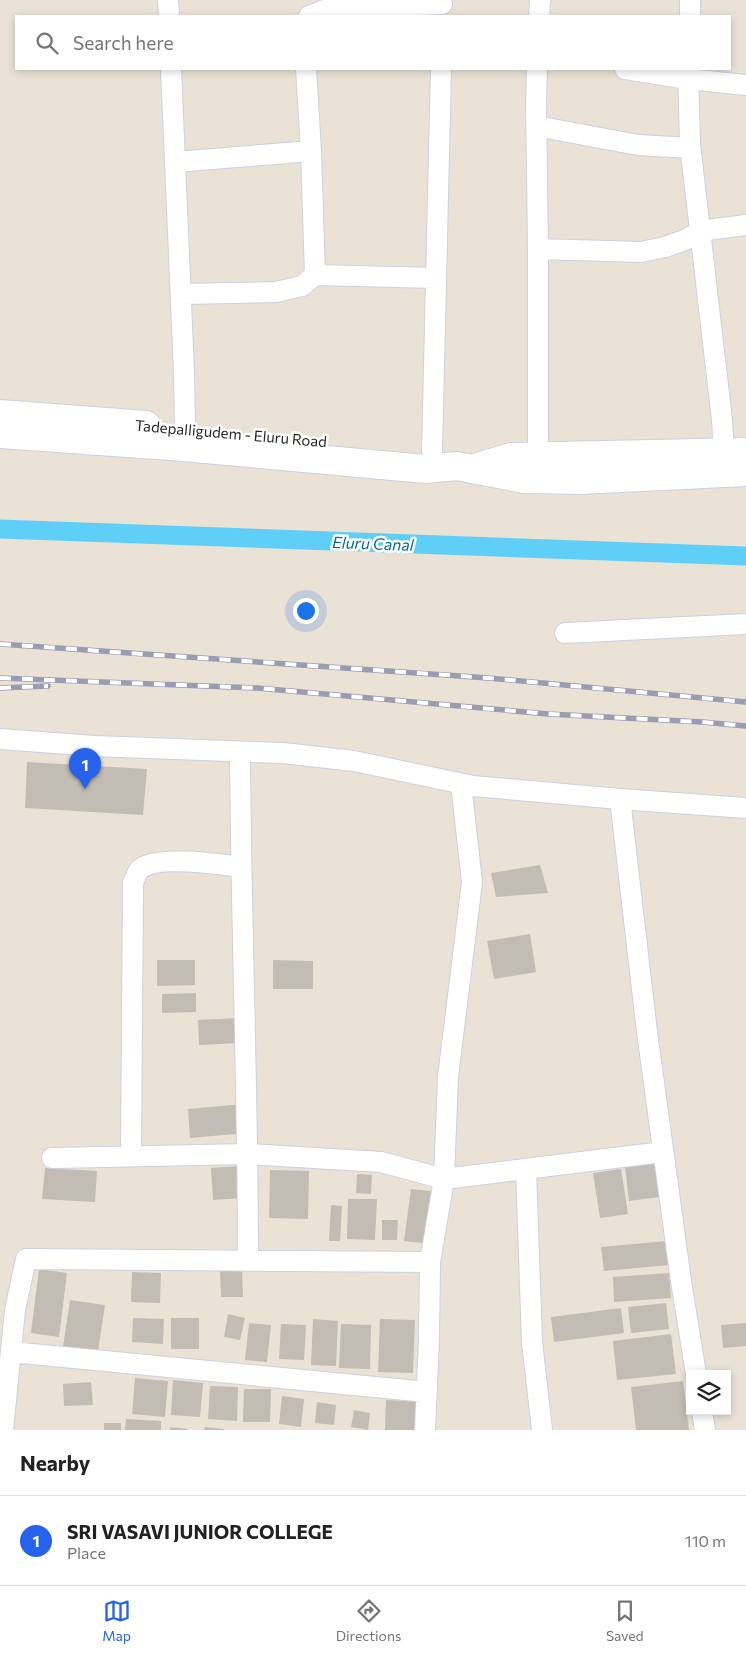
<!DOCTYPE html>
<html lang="en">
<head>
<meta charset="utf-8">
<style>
	:root { --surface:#fff; --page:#f2f2f2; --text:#222; --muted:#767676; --line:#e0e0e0; --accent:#2563eb }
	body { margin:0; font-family:Commissioner,sans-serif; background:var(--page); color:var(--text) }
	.controls { position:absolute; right:15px; bottom:15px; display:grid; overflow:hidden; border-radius:0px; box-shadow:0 2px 8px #0003 }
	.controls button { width:45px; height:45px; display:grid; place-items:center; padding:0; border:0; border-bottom:1px solid var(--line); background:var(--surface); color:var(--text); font:25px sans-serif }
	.you { position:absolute; left:305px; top:610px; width:18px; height:18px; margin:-12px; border:4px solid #fff; border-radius:50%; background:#1a73e8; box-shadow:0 0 0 8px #1a73e833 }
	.badge { display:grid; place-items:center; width:32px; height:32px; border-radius:50%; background:var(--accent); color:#fff; font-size:16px; font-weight:700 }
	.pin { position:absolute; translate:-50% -41px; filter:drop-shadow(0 1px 2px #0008) }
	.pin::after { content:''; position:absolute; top:26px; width:18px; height:15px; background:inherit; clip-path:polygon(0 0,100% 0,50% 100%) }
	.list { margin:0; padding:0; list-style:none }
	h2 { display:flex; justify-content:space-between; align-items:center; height:65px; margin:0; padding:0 20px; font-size:21px }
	h2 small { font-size:16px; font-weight:400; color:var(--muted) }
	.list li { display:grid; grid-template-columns:32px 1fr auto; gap:15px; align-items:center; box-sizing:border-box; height:90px; padding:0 20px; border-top:1px solid var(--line) }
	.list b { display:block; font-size:19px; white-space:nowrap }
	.list p { margin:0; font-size:16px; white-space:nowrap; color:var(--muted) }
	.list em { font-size:16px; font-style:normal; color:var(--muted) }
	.icon { flex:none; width:28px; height:28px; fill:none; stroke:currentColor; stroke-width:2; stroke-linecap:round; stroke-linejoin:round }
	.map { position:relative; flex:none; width:746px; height:1430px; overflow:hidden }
	.search { position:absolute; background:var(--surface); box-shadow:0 2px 8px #0003; left:15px; right:15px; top:15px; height:55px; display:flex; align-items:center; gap:12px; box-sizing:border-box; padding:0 18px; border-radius:0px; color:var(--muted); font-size:19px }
	.sheet { height:155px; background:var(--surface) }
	nav { display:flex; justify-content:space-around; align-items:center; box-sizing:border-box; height:70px; border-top:1px solid var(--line); background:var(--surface); font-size:14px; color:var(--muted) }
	nav a { display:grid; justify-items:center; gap:2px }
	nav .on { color:var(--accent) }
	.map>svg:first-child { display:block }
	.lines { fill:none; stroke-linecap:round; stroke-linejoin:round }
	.canal { stroke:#5fcff8; stroke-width:19 }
	.building { fill:#c2bcb4 }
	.minor-casing { stroke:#ccd0e2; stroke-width:22 }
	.secondary-casing { stroke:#ccd0e2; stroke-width:30 }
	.minor { stroke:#fff; stroke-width:20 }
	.secondary { stroke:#fff; stroke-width:28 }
	.rail-casing { stroke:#999db3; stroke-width:5.5 }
	.rail { stroke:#fff; stroke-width:4; stroke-dasharray:11; stroke-linecap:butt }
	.labels { text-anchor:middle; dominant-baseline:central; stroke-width:5; stroke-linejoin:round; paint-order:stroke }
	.street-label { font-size:15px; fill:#272727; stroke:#fff }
	.water-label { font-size:16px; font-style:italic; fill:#02699f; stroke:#fff }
</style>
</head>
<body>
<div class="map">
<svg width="746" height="1430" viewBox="0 0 746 1430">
	<rect width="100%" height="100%" fill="#ebe2d6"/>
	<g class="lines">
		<path class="canal" d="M 0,529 L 746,556"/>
	</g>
	<path class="building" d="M 27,762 L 147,769 L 143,815 L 25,808 Z
		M 540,865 L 548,893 L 496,897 L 491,873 Z
		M 530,934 L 536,972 L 494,979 L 487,941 Z
		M 157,960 L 195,960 L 195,985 L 157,986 Z
		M 273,960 L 313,961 L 313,989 L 273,989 Z
		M 196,993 L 196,1012 L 162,1013 L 162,994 Z
		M 239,1018 L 240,1043 L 199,1045 L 198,1020 Z
		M 244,1104 L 246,1133 L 190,1138 L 188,1109 Z
		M 656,1162 L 660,1197 L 629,1201 L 625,1166 Z
		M 239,1166 L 241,1198 L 213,1200 L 211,1168 Z
		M 45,1168 L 97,1171 L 95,1202 L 42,1199 Z
		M 621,1169 L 628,1214 L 600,1218 L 593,1173 Z
		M 270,1170 L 309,1171 L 308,1219 L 269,1218 Z
		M 357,1174 L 372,1175 L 371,1194 L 356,1193 Z
		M 411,1189 L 438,1192 L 431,1244 L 404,1241 Z
		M 348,1199 L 377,1199 L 375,1240 L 347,1239 Z
		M 331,1205 L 342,1206 L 340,1241 L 329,1241 Z
		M 382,1220 L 398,1220 L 397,1240 L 382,1240 Z
		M 667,1241 L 669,1265 L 604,1271 L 601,1247 Z
		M 39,1269 L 67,1273 L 59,1337 L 31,1333 Z
		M 242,1269 L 243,1297 L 221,1297 L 220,1270 Z
		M 132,1272 L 161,1273 L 160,1303 L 131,1302 Z
		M 669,1273 L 671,1298 L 614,1302 L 613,1277 Z
		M 70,1300 L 105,1305 L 98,1352 L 63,1347 Z
		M 666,1303 L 669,1329 L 631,1333 L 628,1307 Z
		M 621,1308 L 624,1333 L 554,1342 L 551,1317 Z
		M 228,1314 L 245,1318 L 240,1340 L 224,1337 Z
		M 133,1318 L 164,1319 L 163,1344 L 132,1342 Z
		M 171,1318 L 199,1318 L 199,1349 L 171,1349 Z
		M 313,1319 L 338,1321 L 336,1366 L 311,1365 Z
		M 380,1319 L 415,1320 L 413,1373 L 378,1372 Z
		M 249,1323 L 271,1325 L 267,1362 L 245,1360 Z
		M 746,1323 L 746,1346 L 723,1348 L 721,1325 Z
		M 281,1324 L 306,1325 L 304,1360 L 279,1359 Z
		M 341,1324 L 371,1325 L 370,1369 L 339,1368 Z
		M 671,1334 L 676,1374 L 617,1380 L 613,1341 Z
		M 135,1378 L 168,1381 L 165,1417 L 132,1414 Z
		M 173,1380 L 203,1383 L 200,1417 L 171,1415 Z
		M 683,1381 L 689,1430 L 636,1430 L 631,1387 Z
		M 91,1382 L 93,1405 L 64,1406 L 63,1384 Z
		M 210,1386 L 238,1387 L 237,1421 L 208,1419 Z
		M 244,1389 L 271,1389 L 270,1422 L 243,1422 Z
		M 282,1396 L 304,1399 L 301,1427 L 279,1424 Z
		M 386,1400 L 423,1402 L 422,1430 L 385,1430 Z
		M 317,1402 L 336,1405 L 334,1425 L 315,1423 Z
		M 354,1410 L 370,1413 L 368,1430 L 351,1427 Z
		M 126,1419 L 161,1421 L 161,1430 L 125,1430 Z
		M 104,1423 L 121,1423 L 121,1430 L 104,1430 Z
		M 170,1427 L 188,1429 L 187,1430 L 170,1430 Z
		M 205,1427 L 224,1429 L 224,1430 L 204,1430 Z"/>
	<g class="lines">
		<defs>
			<path id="minor" d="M 168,0 L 169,16
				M 309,16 L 327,9 L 442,4
				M 539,16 L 540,0
				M 690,16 L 690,0
				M 171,69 L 184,372 L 185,428
				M 537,69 L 536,104 L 538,249 L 538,456
				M 625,69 L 688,79 L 746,85
				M 688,69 L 690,144 L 722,420 L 724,452
				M 536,126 L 638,145 L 690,148
				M 175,162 L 311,151
				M 538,249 L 641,252 L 665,247 L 685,240 L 700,231 L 746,225
				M 315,275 L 436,278
				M 181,294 L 276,292 L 302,286 L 315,275 L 311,151 L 306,69
				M 432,451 L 441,69
				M 565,633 L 746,624
				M 0,739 L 94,746 L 283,753 L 354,761 L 473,786 L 620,799 L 746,808
				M 240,752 C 241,921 248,1091 248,1260
				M 620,799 L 647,1032 L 681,1281 L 696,1374
				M 131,1156 L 133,883 C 135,879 137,872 140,869 C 156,855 219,864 241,867
				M 52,1158 L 248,1154 L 381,1162 L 444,1179 L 663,1152
				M 526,1169 L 532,1342 L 542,1430
				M 11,1352 L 427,1392
				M 702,1411 L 705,1430
				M 3,1430 L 15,1310 L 26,1259 L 430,1262
				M 425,1430 L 429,1340 L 430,1262 L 444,1179 L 448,1077 L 472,882 L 461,784"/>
			<path id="secondary" d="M 0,414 L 146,425
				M 0,434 L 184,447 L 425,469 L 457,466 L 524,479 L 580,480 L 746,472
				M 475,468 L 511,457 L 746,452"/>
		</defs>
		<use href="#minor" class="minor-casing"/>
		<use href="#secondary" class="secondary-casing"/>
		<use href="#minor" class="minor"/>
		<use href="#secondary" class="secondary"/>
		<defs>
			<path id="rail" d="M 0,644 L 488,678 L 746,702
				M 0,678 L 257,688 L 548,714 L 702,722 L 746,726
				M 0,688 L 48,686"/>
		</defs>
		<use href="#rail" class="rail-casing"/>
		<use href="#rail" class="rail"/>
	</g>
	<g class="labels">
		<g class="street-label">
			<text transform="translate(231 433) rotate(5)">Tadepalligudem - Eluru Road</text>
		</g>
		<g class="water-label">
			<text transform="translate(373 543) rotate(2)">Eluru Canal</text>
		</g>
	</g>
</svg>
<div class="controls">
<button><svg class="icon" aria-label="layers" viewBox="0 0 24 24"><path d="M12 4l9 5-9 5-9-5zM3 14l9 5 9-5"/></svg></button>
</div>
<div class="you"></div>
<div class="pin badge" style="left:85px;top:789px">1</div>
<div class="search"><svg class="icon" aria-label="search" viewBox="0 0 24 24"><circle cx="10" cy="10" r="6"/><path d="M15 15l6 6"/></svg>Search here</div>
</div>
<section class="sheet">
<h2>Nearby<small></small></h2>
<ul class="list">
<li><span class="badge">1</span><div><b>SRI VASAVI JUNIOR COLLEGE</b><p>Place</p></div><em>110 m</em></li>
</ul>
</section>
<nav>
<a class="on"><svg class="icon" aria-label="map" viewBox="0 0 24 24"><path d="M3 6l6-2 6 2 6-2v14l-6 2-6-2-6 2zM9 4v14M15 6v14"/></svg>Map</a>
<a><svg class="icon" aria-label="directions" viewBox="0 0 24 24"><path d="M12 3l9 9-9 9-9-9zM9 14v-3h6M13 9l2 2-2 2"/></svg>Directions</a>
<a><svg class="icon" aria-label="saved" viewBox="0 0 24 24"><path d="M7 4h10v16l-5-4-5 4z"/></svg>Saved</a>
</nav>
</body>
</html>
